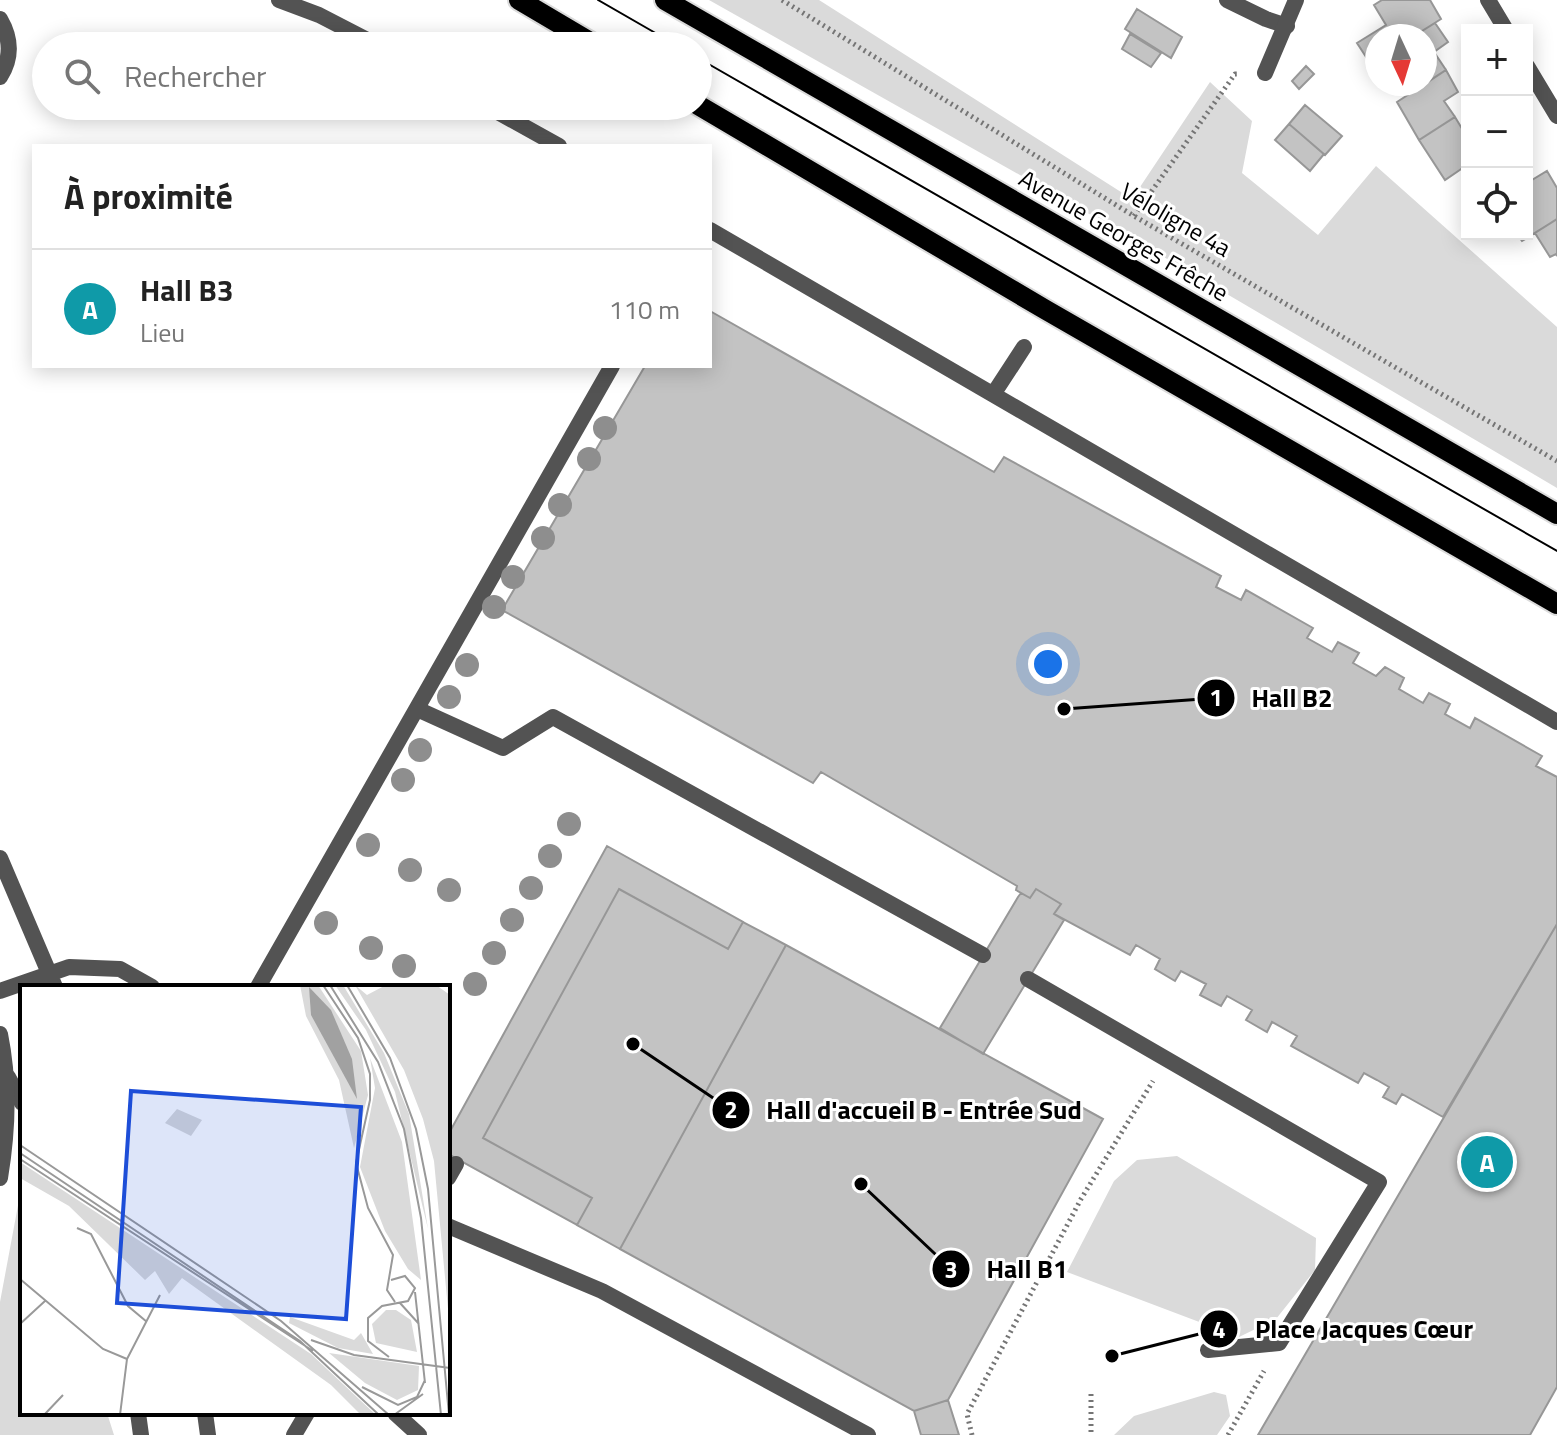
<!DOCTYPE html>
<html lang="fr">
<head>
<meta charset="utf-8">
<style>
	:root { --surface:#fff; --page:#f2f2f2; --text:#222; --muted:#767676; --line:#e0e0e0; --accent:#2563eb }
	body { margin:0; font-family:"Titillium Web",sans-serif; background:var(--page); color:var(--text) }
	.controls { position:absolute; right:24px; top:24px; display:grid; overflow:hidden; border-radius:0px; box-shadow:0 4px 20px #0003 }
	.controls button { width:72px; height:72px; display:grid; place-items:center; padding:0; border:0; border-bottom:2px solid var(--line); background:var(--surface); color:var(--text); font:40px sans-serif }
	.compass { position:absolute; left:1365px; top:24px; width:72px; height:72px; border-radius:50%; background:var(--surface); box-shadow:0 4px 20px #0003; rotate:176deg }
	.you { position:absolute; left:1048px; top:664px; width:28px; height:28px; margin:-20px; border:6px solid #fff; border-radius:50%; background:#1a73e8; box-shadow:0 0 0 12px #1a73e833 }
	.badge { display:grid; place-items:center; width:52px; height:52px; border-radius:50%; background:var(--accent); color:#fff; font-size:26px; font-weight:700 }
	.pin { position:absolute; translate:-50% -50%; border:4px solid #fff; box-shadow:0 2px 8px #0006 }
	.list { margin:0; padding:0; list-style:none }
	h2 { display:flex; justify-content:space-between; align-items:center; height:104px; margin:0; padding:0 32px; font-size:34px }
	h2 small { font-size:26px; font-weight:400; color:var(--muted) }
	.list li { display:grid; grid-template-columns:52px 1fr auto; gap:24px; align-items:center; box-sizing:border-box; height:120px; padding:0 32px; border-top:2px solid var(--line) }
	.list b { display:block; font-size:30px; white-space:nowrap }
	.list p { margin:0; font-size:26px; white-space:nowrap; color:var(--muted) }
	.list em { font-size:26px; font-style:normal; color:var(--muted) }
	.icon { flex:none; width:44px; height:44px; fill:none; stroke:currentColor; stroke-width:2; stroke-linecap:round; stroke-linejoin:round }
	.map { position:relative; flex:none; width:1557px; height:1435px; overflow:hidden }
	.search { position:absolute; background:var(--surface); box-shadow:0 4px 20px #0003; left:32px; top:32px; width:680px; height:88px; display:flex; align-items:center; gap:20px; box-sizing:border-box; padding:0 28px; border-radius:44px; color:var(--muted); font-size:30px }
	.panel { position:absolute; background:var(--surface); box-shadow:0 4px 20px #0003; left:32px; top:144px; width:680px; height:224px; border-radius:0px }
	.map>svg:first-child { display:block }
	.green { fill:#dadada }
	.building { fill:#c3c3c3; stroke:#979797; stroke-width:2 }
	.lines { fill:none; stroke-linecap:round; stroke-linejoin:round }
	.primary-casing { stroke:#dbdbdb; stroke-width:24 }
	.path { stroke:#757575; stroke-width:5; stroke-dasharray:2 4; stroke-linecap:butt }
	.service { stroke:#535353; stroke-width:16 }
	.minor { stroke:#535353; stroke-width:16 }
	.tertiary { stroke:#535353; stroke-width:16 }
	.primary { stroke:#000; stroke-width:20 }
	.tram { stroke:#000; stroke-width:2 }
	.tree { fill:#8e8e8e }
	.labels { text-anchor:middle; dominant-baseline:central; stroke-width:6; stroke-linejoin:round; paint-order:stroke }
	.street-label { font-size:24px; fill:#000; stroke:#fff }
	.inset-road { fill:none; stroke:#999; stroke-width:2 }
	.view { fill:#1d4ed8; fill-opacity:0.15; stroke:#1d4ed8; stroke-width:4 }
	.inset-edge { fill:none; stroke:#000; stroke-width:4 }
	.leader { fill:none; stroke:#000; stroke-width:3 }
	.callout-dot { fill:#000; stroke:#fff; stroke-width:3 }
	.mark-label { font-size:24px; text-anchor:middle; font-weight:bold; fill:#fff }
	.callout-label { font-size:26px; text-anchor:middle; font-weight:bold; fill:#000; stroke:#fff; stroke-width:6; stroke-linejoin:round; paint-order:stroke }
</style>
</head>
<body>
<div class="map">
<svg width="1557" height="1435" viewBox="0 0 1557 1435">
	<rect width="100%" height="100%" fill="#fff"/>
	<path class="green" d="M 709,0 L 819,0 L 1132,199 L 1210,82 L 1252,121 L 1242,173 L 1318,235 L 1376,166 L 1557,327 L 1557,488 L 1123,233 Z
		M 1177,1156 L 1316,1238 L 1315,1270 L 1276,1319 L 1239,1337 L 1067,1272 L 1114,1181 L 1137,1160 Z
		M 22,1184 L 22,1413 L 107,1413 L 114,1435 L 0,1435 L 0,1302 Z
		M 1214,1392 L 1226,1395 L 1230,1416 L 1217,1435 L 1114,1435 L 1134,1416 Z"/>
	<path class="building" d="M 1382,0 L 1430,0 L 1441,19 L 1414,36 L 1377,36 L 1377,59 L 1370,63 L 1357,43 L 1386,25 L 1374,5 Z
		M 1137,9 L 1182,37 L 1171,58 L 1125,29 Z
		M 1435,23 L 1448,42 L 1434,52 L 1446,70 L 1425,84 L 1425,36 L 1414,36 Z
		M 1130,34 L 1161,53 L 1151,67 L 1122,49 Z
		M 1306,66 L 1314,74 L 1299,89 L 1292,81 Z
		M 1446,70 L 1458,92 L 1444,101 L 1455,117 L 1419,140 L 1397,102 Z
		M 1305,105 L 1342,136 L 1325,155 L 1289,124 Z
		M 1455,117 L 1467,137 L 1467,165 L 1445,180 L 1419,140 Z
		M 1289,124 L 1324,154 L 1310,171 L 1275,140 Z
		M 1547,171 L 1557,188 L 1557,219 L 1522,241 L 1517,234 L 1527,234 L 1527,183 Z
		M 1557,219 L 1557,256 L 1556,254 L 1550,257 L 1535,233 Z
		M 710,311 L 994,472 L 1004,457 L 1221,576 L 1216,587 L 1241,600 L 1246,590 L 1313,628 L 1307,638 L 1332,652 L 1338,642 L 1359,653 L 1353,663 L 1376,676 L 1385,667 L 1404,678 L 1399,689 L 1423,703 L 1429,693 L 1450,704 L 1445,714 L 1470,728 L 1475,718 L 1542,756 L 1536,766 L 1557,777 L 1557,924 L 1443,1117 L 1402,1094 L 1396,1104 L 1383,1097 L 1389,1087 L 1377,1080 L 1364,1073 L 1358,1083 L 1291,1046 L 1297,1036 L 1272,1022 L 1267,1032 L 1246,1020 L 1252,1010 L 1227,996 L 1221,1006 L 1200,995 L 1206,984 L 1181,971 L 1175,981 L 1155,969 L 1160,959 L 1136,945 L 1130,955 L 1054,914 L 1061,904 L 1036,889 L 1030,898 L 1016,890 L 1017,886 L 821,772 L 813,783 L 502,610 L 645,366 L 710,366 Z
		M 607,846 L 743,922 L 728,949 L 619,889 L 483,1138 L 592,1198 L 577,1225 L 448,1154 L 448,1135 Z
		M 619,889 L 728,949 L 743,922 L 786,945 L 620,1249 L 577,1225 L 592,1198 L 483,1138 Z
		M 1036,889 L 1061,904 L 1054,914 L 1064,920 L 983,1054 L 940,1028 L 1018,897 L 1021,893 L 1030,898 Z
		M 1557,924 L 1557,1387 L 1530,1435 L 1258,1435 Z
		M 786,945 L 1103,1119 L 948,1400 L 914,1411 L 620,1249 Z
		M 948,1400 L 959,1435 L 921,1435 L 914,1411 Z"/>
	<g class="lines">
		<defs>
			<path id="primary" d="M 519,0 L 597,46
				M 665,0 L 1557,514
				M 698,105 L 1046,310 L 1557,604"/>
		</defs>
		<use href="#primary" class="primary-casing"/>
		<path class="path" d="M 782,0 L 1134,216 L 1557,461
			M 1134,216 L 1235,74 L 1239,74
			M 1091,1394 L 1091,1435
			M 972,1435 L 967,1414 L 1081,1199 L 1153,1081
			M 1228,1435 L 1264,1371"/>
		<path class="service" d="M 279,0 L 319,15 L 379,46
			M 1227,0 L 1266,19 L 1287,26
			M 0,19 C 11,38 12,58 0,77
			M 487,106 L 559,146
			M 710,230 L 1557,722
			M 994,393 L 1024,347
			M 417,709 L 503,748 L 553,717 L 983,955
			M 0,858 L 55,987
			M 1028,979 L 1379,1182 L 1279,1343 L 1208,1350
			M 258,987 L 612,366
			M 0,991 L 69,967 L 120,969 L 152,987
			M 8,1077 L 22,1103
			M 448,1178 L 456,1164
			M 448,1226 L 602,1291 L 868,1435
			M 138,1413 L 141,1435
			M 205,1413 L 208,1435
			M 395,1413 L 419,1435
			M 294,1435 L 307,1413"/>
		<path class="minor" d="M 1488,0 L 1506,30
			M 1527,66 L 1557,116
			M 1265,73 L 1296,0"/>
		<path class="tertiary" d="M 0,1034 C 10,1083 8,1130 0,1178"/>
		<use href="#primary" class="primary"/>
		<path class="tram" d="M 598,0 L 678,46
			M 698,58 L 1557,551"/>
	</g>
	<g class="tree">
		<circle cx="605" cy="428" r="12"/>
		<circle cx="589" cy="459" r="12"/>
		<circle cx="560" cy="505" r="12"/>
		<circle cx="543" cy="538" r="12"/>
		<circle cx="513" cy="577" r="12"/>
		<circle cx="494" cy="607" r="12"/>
		<circle cx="467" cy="665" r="12"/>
		<circle cx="449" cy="697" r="12"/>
		<circle cx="420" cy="750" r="12"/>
		<circle cx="403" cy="780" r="12"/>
		<circle cx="569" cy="824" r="12"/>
		<circle cx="368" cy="845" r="12"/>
		<circle cx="550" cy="856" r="12"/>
		<circle cx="410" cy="870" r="12"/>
		<circle cx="531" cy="888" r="12"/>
		<circle cx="449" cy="890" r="12"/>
		<circle cx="512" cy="920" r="12"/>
		<circle cx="326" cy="923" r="12"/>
		<circle cx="371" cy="948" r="12"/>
		<circle cx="494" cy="953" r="12"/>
		<circle cx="404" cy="966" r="12"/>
		<circle cx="475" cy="984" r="12"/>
	</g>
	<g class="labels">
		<g class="street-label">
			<text transform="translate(1176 219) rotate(30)">Véloligne 4a</text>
			<text transform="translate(1124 235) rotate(30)">Avenue Georges Frêche</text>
		</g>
	</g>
	<g transform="translate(20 985)">
		<rect width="430" height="430" fill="#fff"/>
		<path d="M 280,0 L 298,0 L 341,66 L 348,110 L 334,163 L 319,95 L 286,31 ZM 315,0 L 323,0 L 364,68 L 389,129 L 408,244 L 375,107 L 346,45 ZM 335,0 L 347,10 L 366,0 L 416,0 L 430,10 L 430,345 L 414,176 L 403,134 L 384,85 ZM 350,73 L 382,157 L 401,295 L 388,284 L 365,246 L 340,182 L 355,103 ZM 157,124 L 182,135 L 171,151 L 145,138 ZM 0,177 L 291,369 L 356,430 L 341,430 L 311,400 L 162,293 L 149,309 L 135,286 L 125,295 L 49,221 L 0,193 ZM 366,325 L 376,325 L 391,335 L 397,367 L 356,358 L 352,339 ZM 270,332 L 334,355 L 341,348 L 353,369 L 318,363 L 269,338 ZM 309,368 L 399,381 L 398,405 L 377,415 L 345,398 Z" fill="#dadada"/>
		<path d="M 289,2 L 311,25 L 332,74 L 337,114 L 291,30 Z" fill="#a1a1a1"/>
		<path class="inset-road" d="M 303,0 L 338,53 L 350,89 L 350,115 L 336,178 L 348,223 L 373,270 L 367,305 L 375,317M 310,0 L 358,77 L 384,144 L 401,233 L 421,430M 327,0 L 370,73 L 396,144 L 408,204 L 429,430M 0,160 L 261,336 L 369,430M 0,168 L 280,356 L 359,430M 0,174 L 293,366M 57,243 L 71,249 L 108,321 L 127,337M 0,294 L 83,364 L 107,374M 395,307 L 405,398M 380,318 L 399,339M 0,339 L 25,316M 291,355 L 334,370 L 430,383M 369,372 L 348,356 L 348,333 L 362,321 L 388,316 L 395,303 L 385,291 L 371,295M 342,402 L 378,420 L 397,412 L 405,395M 24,430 L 43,410M 100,430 L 107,374 L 140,310M 374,430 L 403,409"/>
		<path class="view" d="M 111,106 L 341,122 L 326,334 L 97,318 Z"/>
		<rect width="430" height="430" class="inset-edge"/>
	</g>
	<path class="leader" d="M1064 709L1216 698M633 1044L731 1110M861 1184L951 1269M1112 1356L1219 1329"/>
	<g class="callout-dot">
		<circle cx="1064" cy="709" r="8"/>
		<circle cx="633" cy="1044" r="8"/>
		<circle cx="861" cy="1184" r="8"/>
		<circle cx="1112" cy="1356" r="8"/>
		<circle cx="1216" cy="698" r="20"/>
		<circle cx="731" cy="1110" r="20"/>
		<circle cx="951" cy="1269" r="20"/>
		<circle cx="1219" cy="1329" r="20"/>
	</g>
	<g class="mark-label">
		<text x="1216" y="706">1</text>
		<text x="731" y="1118">2</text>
		<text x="951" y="1278">3</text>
		<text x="1219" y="1338">4</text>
	</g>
	<g class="callout-label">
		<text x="1292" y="707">Hall B2</text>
		<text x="924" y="1119">Hall d'accueil B - Entrée Sud</text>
		<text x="1027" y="1278">Hall B1</text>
		<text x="1364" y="1338">Place Jacques Cœur</text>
	</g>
</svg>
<div class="controls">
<button>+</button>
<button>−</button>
<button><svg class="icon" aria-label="locate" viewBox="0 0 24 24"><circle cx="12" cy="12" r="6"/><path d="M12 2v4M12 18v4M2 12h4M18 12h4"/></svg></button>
</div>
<svg class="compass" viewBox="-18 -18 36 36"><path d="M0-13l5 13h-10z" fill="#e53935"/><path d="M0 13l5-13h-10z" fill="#767676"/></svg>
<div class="you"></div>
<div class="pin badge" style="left:1487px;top:1162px;background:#0f9aa8">A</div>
<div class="search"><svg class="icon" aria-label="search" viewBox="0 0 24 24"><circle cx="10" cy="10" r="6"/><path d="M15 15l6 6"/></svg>Rechercher</div>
<section class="panel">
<h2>À proximité<small></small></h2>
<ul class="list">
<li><span class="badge" style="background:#0f9aa8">A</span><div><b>Hall B3</b><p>Lieu</p></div><em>110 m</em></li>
</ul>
</section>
</div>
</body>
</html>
